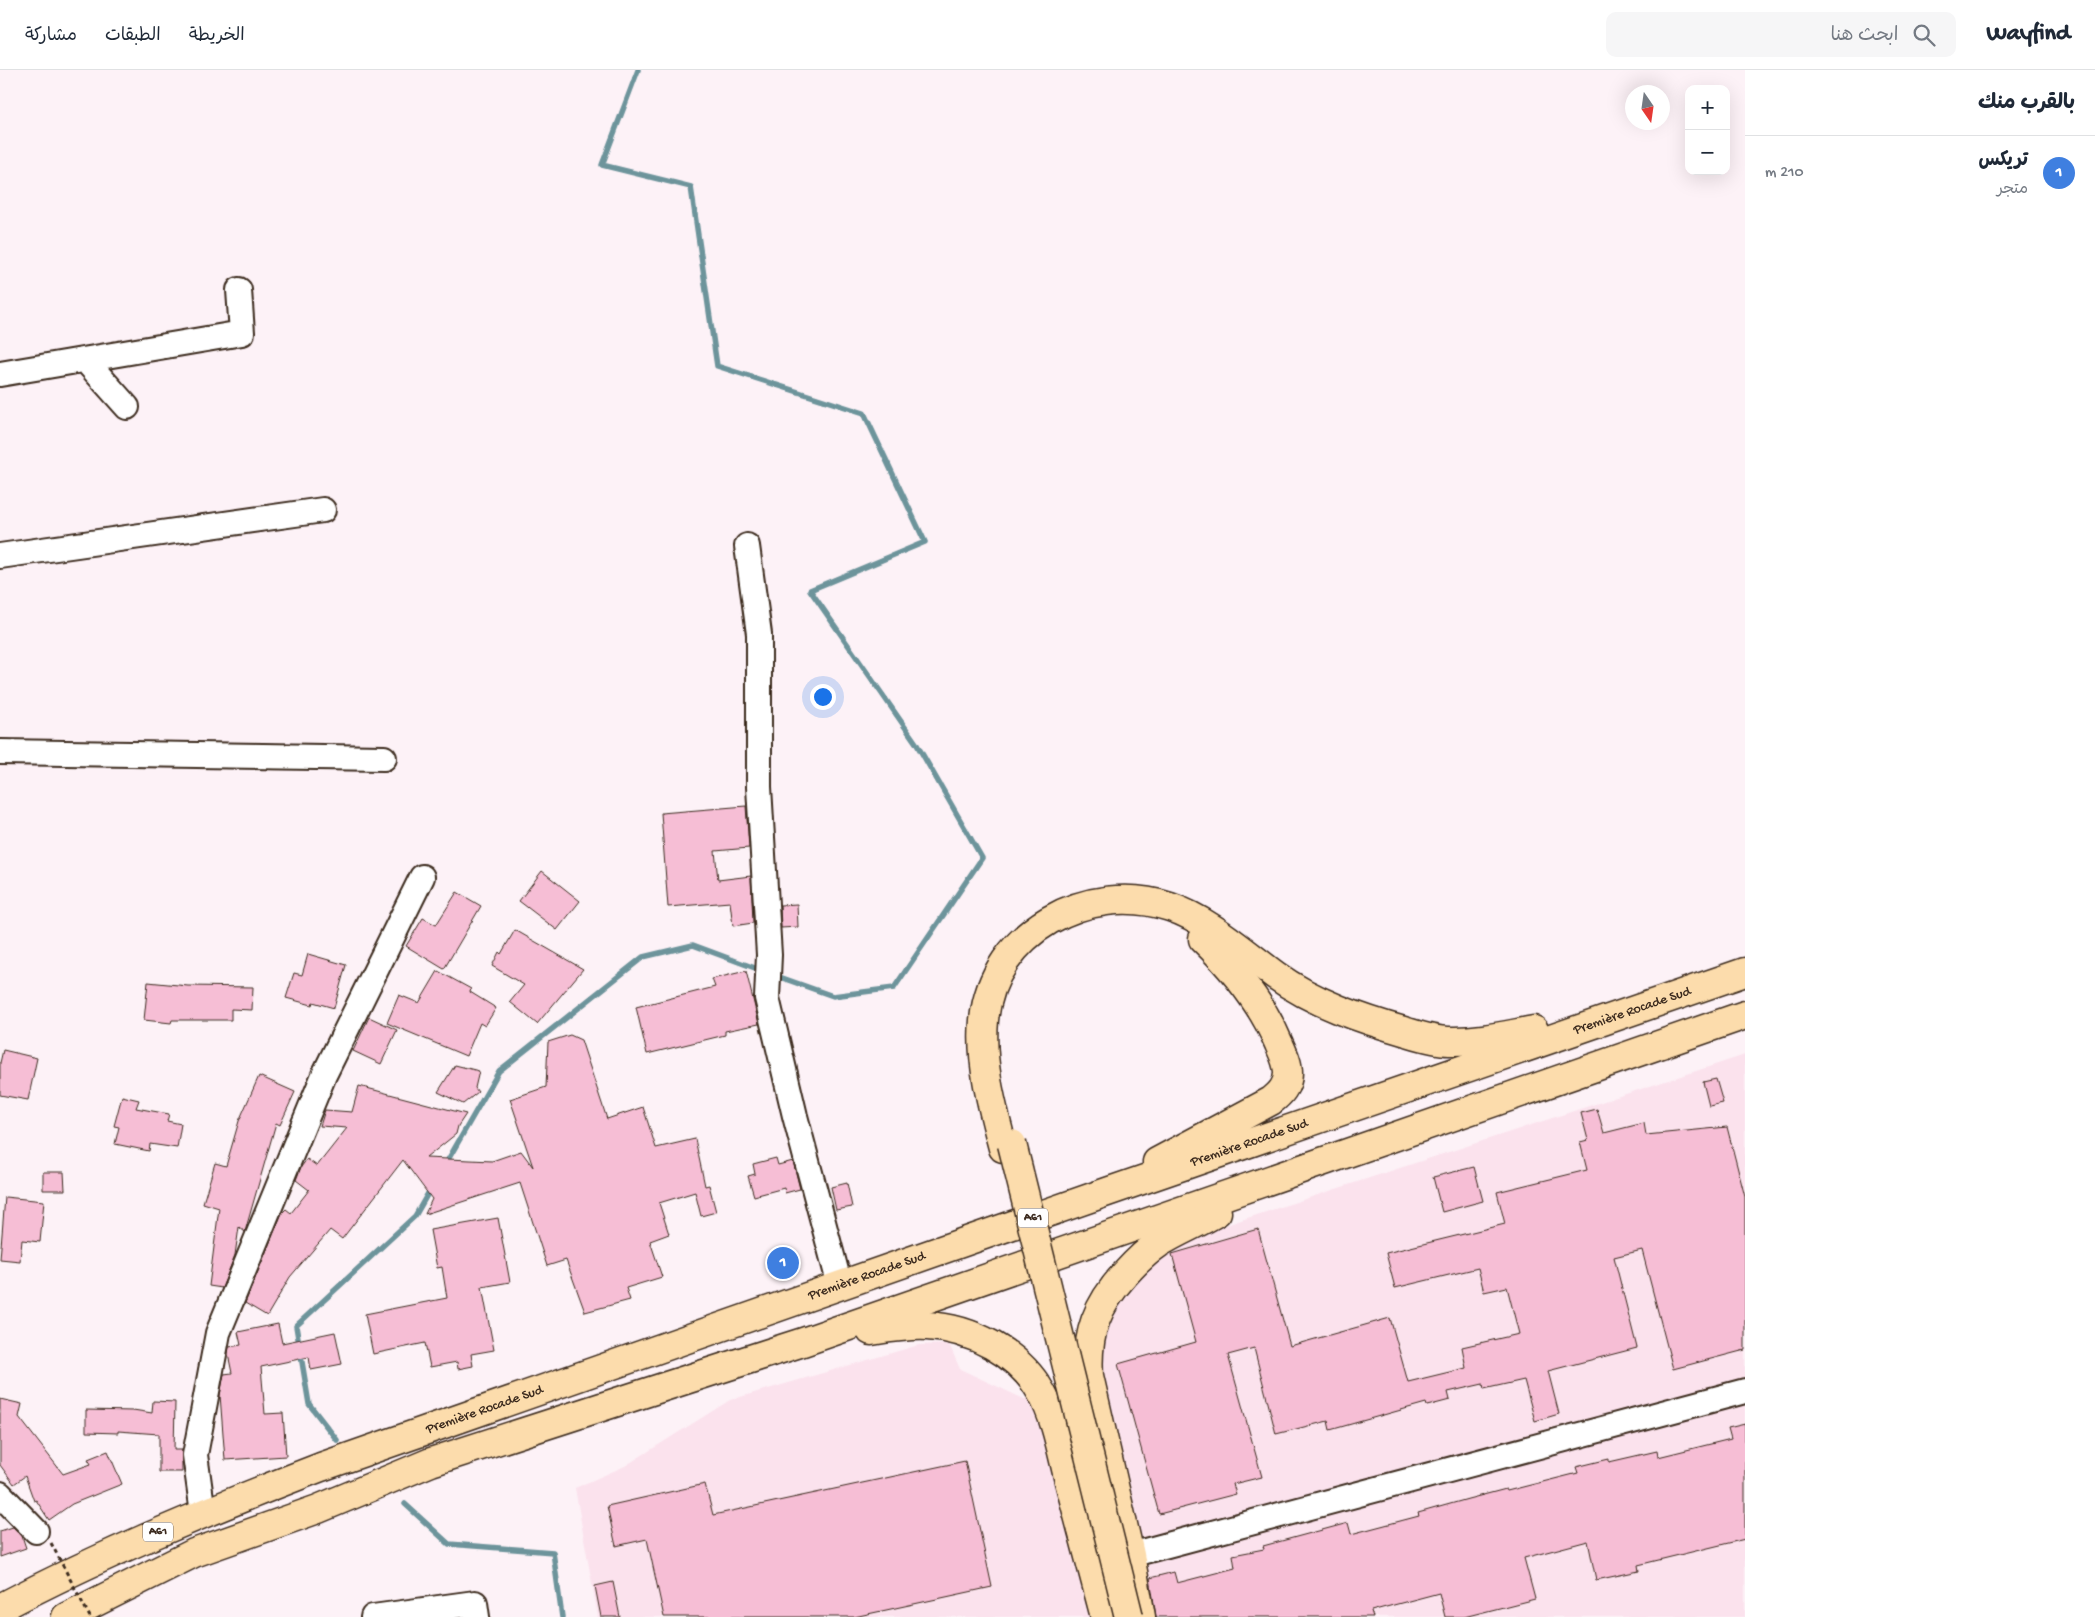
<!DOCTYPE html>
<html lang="ar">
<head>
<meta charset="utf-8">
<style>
	:root { --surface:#fff; --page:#f6f6f7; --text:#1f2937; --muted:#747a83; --line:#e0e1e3; --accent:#1f6fb2 }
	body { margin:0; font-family:"Gochi Hand","Playpen Sans Arabic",sans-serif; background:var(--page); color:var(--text); direction:rtl }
	.controls { position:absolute; right:15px; top:15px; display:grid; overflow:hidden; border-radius:10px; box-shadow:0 5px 20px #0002 }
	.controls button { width:45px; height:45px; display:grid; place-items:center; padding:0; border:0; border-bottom:1px solid var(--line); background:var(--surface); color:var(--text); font:25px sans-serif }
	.compass { position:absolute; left:1625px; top:15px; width:45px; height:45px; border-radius:50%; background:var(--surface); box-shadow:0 5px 20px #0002; rotate:167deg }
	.you { position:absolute; left:822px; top:626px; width:18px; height:18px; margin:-12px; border:4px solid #fff; border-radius:50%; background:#1a73e8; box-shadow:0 0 0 8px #1a73e833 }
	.badge { display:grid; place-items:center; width:32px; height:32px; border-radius:50%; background:var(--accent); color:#fff; font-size:16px; font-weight:700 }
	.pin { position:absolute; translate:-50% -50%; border:2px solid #fff; box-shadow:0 1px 5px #0006 }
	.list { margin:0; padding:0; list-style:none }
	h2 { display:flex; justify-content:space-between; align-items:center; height:65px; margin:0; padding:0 20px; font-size:21px }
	h2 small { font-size:16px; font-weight:400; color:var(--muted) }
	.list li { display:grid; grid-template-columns:32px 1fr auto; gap:15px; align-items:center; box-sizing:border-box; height:75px; padding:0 20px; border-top:1px solid var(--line) }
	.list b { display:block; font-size:19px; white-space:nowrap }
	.list p { margin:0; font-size:16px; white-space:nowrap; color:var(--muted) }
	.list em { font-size:16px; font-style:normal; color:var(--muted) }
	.icon { flex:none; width:28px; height:28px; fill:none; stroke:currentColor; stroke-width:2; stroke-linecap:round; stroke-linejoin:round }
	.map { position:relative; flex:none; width:1745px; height:1547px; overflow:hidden; direction:ltr }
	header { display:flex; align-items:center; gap:30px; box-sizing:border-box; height:70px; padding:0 25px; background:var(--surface); border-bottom:1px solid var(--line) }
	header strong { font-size:24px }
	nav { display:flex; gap:28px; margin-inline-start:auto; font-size:18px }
	.search { width:350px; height:45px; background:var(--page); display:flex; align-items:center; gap:12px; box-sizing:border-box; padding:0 18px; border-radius:10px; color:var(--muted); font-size:19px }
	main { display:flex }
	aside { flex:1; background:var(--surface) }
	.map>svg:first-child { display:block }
	.built { fill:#fbe2ed }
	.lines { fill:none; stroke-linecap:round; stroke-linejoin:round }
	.stream { stroke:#6d949b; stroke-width:5.5 }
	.building { fill:#f6bed5; stroke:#3b2a1e }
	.minor-casing { stroke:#3b2a1e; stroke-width:28 }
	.highway-casing { stroke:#3b2a1e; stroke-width:31 }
	.minor { stroke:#fff; stroke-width:24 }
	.highway { stroke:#fcdcac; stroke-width:28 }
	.highway-bridge-casing { stroke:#3b2a1e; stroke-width:31; stroke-linecap:butt }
	.path-bridge { stroke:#3b2a1e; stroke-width:3; stroke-dasharray:4 4; stroke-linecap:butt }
	.highway-bridge { stroke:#fcdcac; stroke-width:28 }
	.labels { text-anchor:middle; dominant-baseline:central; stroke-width:5; stroke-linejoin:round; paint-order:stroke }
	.shield { fill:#fff; stroke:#766a62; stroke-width:1 }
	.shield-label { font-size:12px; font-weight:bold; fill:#3b2a1e }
	.street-label { font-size:14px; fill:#3b2a1e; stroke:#fff }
</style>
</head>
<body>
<header>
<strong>Wayfind</strong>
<div class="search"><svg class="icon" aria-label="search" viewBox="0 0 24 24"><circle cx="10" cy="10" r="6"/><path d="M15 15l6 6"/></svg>ابحث هنا</div>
<nav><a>الخريطة</a><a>الطبقات</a><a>مشاركة</a></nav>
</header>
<main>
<aside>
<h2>بالقرب منك<small></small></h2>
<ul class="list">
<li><span class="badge" style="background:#3f7fe0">1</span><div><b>تريكس</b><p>متجر</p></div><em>210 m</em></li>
</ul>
</aside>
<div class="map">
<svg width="1745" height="1547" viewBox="0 0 1745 1547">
	<rect width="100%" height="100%" fill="#fdf2f7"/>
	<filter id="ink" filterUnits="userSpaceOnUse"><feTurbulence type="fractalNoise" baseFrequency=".02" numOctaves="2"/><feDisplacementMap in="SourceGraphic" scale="10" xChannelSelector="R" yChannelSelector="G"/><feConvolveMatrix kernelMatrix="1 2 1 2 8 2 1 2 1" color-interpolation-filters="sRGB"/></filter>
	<g filter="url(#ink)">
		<path class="built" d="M 1745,985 L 1745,1547 L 598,1547 L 575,1418 L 625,1396 L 730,1330 L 919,1275 L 949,1274 L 960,1299 L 1024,1329 L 1083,1320 L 1084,1294 L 1124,1219 L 1165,1175 Z"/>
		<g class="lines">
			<path class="stream" d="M 638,0 L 602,95 L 691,117 L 717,296 L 864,343 L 925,472 L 810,520 L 916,673 L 982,788 L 894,918 L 833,926 L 774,905
				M 445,1095 L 499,1001 L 643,887 L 693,875 L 763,901
				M 337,1370 L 309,1334 L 296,1256 L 415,1146 L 431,1118
				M 405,1434 L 449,1474 L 553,1482 L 562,1547"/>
		</g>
		<path class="building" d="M 746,736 L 749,778 L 715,781 L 718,810 L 751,806 L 753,853 L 733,856 L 730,832 L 668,837 L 661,743 Z
			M 542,801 L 580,831 L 557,860 L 519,831 Z
			M 457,822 L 481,836 L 444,899 L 406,876 L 423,848 L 436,855 Z
			M 797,834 L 798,857 L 781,858 L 780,835 Z
			M 515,860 L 583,899 L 537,954 L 510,932 L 524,915 L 492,896 L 499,882 L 501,884 Z
			M 308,884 L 346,895 L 334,938 L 313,932 L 312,935 L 286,928 L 294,903 L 302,905 Z
			M 438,901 L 471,919 L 470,922 L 496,938 L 485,956 L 480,953 L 466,986 L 387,953 L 399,925 L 419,933 Z
			M 746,901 L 759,954 L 725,961 L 725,965 L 647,984 L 636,937 L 715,917 L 712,909 Z
			M 148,912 L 188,916 L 253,917 L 252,940 L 231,939 L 231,950 L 172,950 L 171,953 L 144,950 Z
			M 369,947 L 397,960 L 381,994 L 353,981 Z
			M 570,965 L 581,970 L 607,1049 L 643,1037 L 656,1078 L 695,1069 L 705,1116 L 709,1115 L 716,1142 L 701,1146 L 695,1122 L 659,1133 L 669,1164 L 650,1171 L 662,1207 L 626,1218 L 630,1230 L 585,1242 L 566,1190 L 547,1196 L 520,1113 L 425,1144 L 432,1129 L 403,1090 L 342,1169 L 330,1160 L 290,1207 L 267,1246 L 245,1233 L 282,1143 L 286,1139 L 291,1143 L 309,1120 L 296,1110 L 301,1097 L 307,1089 L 317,1096 L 347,1058 L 320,1056 L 325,1040 L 352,1042 L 359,1016 L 466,1044 L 458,1056 L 456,1064 L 426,1088 L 492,1091 L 521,1081 L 533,1097 L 510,1029 L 546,1017 L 548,972 Z
			M 3,980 L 37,988 L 28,1030 L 0,1025 L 0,993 Z
			M 455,995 L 479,1001 L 475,1018 L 478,1022 L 463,1034 L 438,1022 Z
			M 259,1006 L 295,1022 L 280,1055 L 276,1053 L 246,1158 L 245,1162 L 239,1157 L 235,1185 L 222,1218 L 209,1216 L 219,1138 L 203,1133 L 215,1093 L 226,1096 L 239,1051 Z
			M 1716,1009 L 1723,1033 L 1709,1036 L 1703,1012 Z
			M 122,1026 L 139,1030 L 136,1038 L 169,1044 L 167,1051 L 181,1054 L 177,1078 L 150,1074 L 149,1081 L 115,1074 L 119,1057 L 114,1056 Z
			M 1597,1039 L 1604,1063 L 1644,1053 L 1646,1065 L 1727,1057 L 1745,1127 L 1745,1280 L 1673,1299 L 1642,1180 L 1614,1187 L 1637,1278 L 1548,1301 L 1559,1344 L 1535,1351 L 1524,1310 L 1484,1319 L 1483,1314 L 1448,1322 L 1450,1330 L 1427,1336 L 1426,1333 L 1330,1360 L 1328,1351 L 1276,1364 L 1254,1278 L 1228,1285 L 1262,1407 L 1233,1414 L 1236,1424 L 1159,1444 L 1118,1294 L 1196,1272 L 1172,1184 L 1258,1159 L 1290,1276 L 1390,1248 L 1408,1312 L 1466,1298 L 1462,1277 L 1519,1264 L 1507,1217 L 1484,1222 L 1478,1198 L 1395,1218 L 1386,1183 L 1505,1154 L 1497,1122 L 1587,1100 L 1580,1072 L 1588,1070 L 1581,1043 Z
			M 776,1088 L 778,1095 L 793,1091 L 800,1119 L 785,1123 L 784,1118 L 754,1126 L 748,1106 L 755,1104 L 753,1094 Z
			M 1474,1097 L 1483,1131 L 1442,1142 L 1433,1107 Z
			M 43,1102 L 64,1102 L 65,1120 L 43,1120 Z
			M 847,1113 L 852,1137 L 836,1140 L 831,1117 Z
			M 5,1127 L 44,1131 L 40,1172 L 22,1170 L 20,1191 L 0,1189 Z
			M 498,1148 L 510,1212 L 482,1217 L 494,1280 L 471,1284 L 473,1296 L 458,1299 L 457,1292 L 430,1297 L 425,1273 L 373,1284 L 365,1244 L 447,1228 L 442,1197 L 437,1198 L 430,1160 Z
			M 278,1254 L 282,1273 L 335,1262 L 342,1294 L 311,1300 L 309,1287 L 261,1297 L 265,1344 L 283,1343 L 286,1386 L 225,1390 L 220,1325 L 224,1304 L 232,1303 L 228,1284 L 229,1277 L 241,1275 L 238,1262 Z
			M 0,1329 L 22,1334 L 19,1347 L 63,1404 L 91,1394 L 88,1389 L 108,1381 L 122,1414 L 72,1434 L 49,1450 L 36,1430 L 34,1431 L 25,1406 L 14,1414 L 0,1395 Z
			M 153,1331 L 175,1332 L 174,1380 L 182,1380 L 182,1402 L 159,1402 L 159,1364 L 118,1361 L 118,1363 L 86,1362 L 86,1340 L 133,1341 L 133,1340 L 152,1343 Z
			M 1745,1354 L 1745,1469 L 1638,1495 L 1639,1501 L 1596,1510 L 1588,1471 L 1524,1488 L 1535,1529 L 1464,1547 L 1445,1547 L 1439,1523 L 1371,1541 L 1373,1547 L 1156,1547 L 1150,1508 L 1174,1502 L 1177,1513 L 1235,1498 L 1233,1485 L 1264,1479 L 1263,1476 L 1348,1453 L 1351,1464 L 1419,1446 L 1418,1443 L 1468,1429 L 1506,1419 L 1507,1421 L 1578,1403 L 1576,1397 L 1609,1389 L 1609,1392 L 1657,1381 L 1658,1387 L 1731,1369 L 1728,1358 Z
			M 965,1391 L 992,1517 L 854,1547 L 664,1547 L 647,1469 L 616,1476 L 607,1436 L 705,1414 L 713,1445 Z
			M 13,1457 L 22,1466 L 26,1478 L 0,1487 L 0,1461 Z
			M 613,1512 L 620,1547 L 601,1547 L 595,1516 Z"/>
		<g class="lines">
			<defs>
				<path id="minor" d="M 85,290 L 127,337
					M 0,304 L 242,263 L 239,220
					M 747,476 L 759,564 L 759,717 L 769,885 L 767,928 L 795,1046 L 840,1216
					M 0,486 L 323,440
					M 0,682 L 384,688
					M 0,1424 L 36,1461
					M 203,1443 L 195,1385 L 218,1263 L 324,1005 L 422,807
					M 1130,1485 L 1745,1321
					M 373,1547 L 475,1533 L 477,1547"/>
				<g id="highway">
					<path d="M 1003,1078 C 992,1036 980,993 984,950 C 993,861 1088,810 1170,837 C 1207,849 1244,882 1275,905 C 1314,933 1361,949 1407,962 C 1420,966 1435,971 1449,971 C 1478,972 1506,965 1534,960"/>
					<path d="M 1157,1092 L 1271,1031 C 1280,1024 1288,1016 1288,1003 C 1288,993 1283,983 1279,974 C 1262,933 1235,900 1203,869"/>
					<path d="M 871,1261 C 890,1258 908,1255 927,1256 C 971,1258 1019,1283 1041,1322 C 1057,1350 1062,1385 1070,1415 C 1082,1459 1093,1503 1105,1547"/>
					<path id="s1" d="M 0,1538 C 104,1483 212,1439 321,1397 L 1107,1122 L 1745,902"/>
					<path d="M 66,1547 L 194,1483 L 318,1439 L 431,1392 L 803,1272 L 1745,945"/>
					<path d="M 1141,1547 L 1130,1485 L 1089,1306 C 1086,1263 1097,1235 1125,1204 C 1135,1193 1147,1181 1159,1173 C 1178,1161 1199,1153 1217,1142"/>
				</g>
			</defs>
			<use href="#minor" class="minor-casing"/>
			<use href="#highway" class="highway-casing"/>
			<use href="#minor" class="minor"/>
			<use href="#highway" class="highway"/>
			<defs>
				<path id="highway-bridge" d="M 1012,1074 L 1129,1547"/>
			</defs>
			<use href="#highway-bridge" class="highway-bridge-casing"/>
			<path class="path-bridge" d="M 51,1473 L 90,1547"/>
			<use href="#highway-bridge" class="highway-bridge"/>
		</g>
	</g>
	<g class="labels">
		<g class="shield">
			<rect x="1018" y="1138.5" width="30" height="19" rx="4"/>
			<rect x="143" y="1452.5" width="30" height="19" rx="4"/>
		</g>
		<g class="shield-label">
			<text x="1033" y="1148">A61</text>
			<text x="158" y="1462">A61</text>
		</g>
		<g class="street-label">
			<text stroke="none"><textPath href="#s1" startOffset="1739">Première Rocade Sud</textPath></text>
			<text stroke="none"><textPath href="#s1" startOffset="1334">Première Rocade Sud</textPath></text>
			<text stroke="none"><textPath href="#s1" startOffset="929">Première Rocade Sud</textPath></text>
			<text stroke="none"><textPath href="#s1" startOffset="524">Première Rocade Sud</textPath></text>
		</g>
	</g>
</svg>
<div class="controls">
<button>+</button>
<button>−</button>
</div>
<svg class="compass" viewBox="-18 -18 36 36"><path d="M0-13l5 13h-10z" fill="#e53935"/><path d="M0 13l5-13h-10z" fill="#747a83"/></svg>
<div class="you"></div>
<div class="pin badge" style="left:783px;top:1193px;background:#3f7fe0">1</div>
</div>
</main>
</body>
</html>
